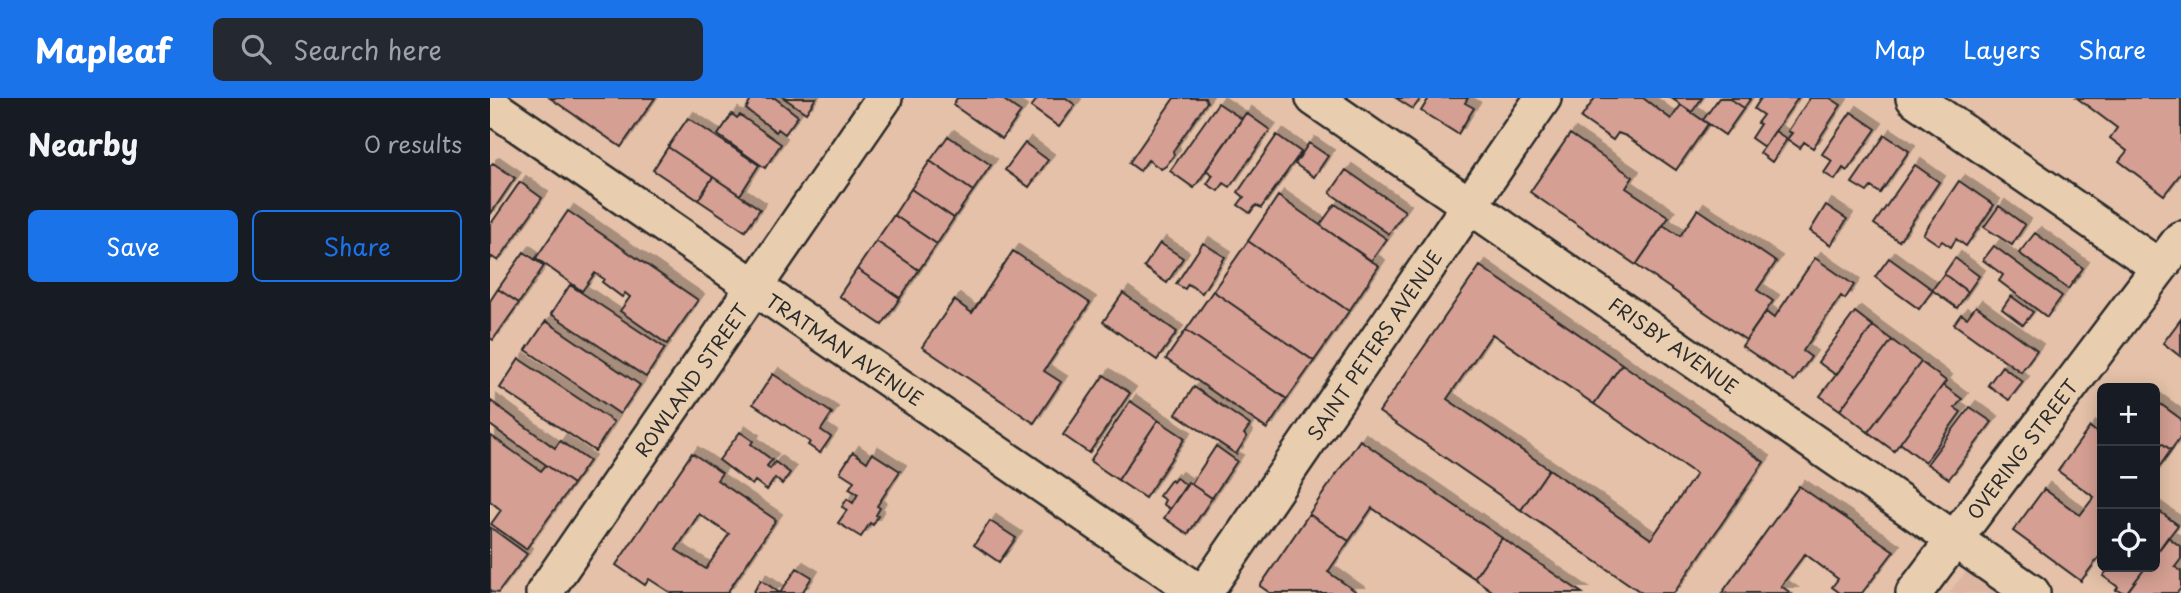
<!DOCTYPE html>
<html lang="en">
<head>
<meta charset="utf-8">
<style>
	:root { --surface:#171b24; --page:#242831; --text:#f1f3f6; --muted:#9ea1a6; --line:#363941; --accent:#1a73e8 }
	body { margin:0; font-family:"Playpen Sans",sans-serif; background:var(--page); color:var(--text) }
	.controls { position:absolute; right:21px; bottom:21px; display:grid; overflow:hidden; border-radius:10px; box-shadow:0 4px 18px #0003 }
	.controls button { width:63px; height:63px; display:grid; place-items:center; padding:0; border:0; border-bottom:2px solid var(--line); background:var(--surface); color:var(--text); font:35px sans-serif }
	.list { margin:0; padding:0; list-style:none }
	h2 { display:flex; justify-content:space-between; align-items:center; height:91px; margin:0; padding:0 28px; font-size:30px }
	h2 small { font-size:23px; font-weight:400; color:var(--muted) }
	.actions { display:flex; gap:14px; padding:21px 28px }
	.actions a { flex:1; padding:16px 0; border:2px solid var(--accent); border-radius:10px; text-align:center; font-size:24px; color:var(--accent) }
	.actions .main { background:var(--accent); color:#fff }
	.icon { flex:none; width:38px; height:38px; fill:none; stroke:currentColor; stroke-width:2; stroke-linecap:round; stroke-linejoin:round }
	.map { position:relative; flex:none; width:1691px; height:495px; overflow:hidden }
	header { display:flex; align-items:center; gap:42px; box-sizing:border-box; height:98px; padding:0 35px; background:var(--accent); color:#fff }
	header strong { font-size:33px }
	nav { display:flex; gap:38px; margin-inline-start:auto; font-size:24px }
	.search { width:490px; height:63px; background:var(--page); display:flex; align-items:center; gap:18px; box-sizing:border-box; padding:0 24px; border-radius:10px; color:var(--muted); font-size:26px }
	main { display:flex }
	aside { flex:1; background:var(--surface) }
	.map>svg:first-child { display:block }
	.built { fill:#dcb4a0 }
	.building { fill:#d59f93; stroke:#2b2b2b; stroke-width:2; fill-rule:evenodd; filter:url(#shadow) }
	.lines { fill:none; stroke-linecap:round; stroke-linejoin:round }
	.minor-casing { stroke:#2b2b2b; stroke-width:40 }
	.minor { stroke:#e8cdaf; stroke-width:35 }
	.labels { text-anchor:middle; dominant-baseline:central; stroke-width:6; stroke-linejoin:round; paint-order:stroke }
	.street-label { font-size:19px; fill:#2b2b2b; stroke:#e8cdaf }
</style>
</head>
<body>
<header>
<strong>Mapleaf</strong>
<div class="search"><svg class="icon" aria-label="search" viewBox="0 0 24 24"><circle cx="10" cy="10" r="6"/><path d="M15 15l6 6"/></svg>Search here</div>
<nav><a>Map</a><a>Layers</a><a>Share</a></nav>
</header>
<main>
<aside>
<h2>Nearby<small>0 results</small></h2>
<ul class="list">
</ul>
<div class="actions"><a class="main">Save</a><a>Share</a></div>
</aside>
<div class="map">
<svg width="1691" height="495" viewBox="0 0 1691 495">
	<defs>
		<filter id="shadow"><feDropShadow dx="6" dy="-6" stdDeviation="0" flood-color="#0004"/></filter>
	</defs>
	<rect width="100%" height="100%" fill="#e4c1a8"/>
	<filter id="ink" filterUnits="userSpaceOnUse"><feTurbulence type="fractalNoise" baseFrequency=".0143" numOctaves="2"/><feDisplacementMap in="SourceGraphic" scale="14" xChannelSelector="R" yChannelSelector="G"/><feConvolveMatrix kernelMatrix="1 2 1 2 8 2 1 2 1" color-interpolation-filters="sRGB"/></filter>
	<g filter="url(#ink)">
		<path class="built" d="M 1481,467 L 1518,495 L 1459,495 Z"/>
		<path class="building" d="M 60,0 L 165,0 L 131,49 Z
			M 262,0 L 285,0 L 308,18 L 295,36 L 288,31 L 286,34 L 256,11 Z
			M 294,0 L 326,0 L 316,15 Z
			M 467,0 L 511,0 L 531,14 L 512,41 L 463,7 Z
			M 548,0 L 576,0 L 585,7 L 569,29 L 541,9 Z
			M 684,0 L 715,0 L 717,4 L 683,53 L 684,57 L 676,68 L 671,71 L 658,62 L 650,73 L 639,65 Z
			M 906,0 L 931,0 L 923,11 Z
			M 939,0 L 978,0 L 975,5 L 984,10 L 968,36 L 931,13 Z
			M 1105,0 L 1153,0 L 1181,21 L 1191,7 L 1218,26 L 1186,72 L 1136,38 L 1128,35 L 1123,42 L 1091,20 Z
			M 1181,0 L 1212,0 L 1202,14 Z
			M 1229,0 L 1239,0 L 1254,10 L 1235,37 L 1213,22 Z
			M 1239,0 L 1261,0 L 1254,10 Z
			M 1271,0 L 1308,0 L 1274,49 L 1261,40 L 1270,26 L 1267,25 L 1273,17 L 1264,11 Z
			M 1320,0 L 1340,0 L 1351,7 L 1323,50 L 1314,44 L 1310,50 L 1297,41 L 1302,35 L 1298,33 Z
			M 1587,0 L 1691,0 L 1691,75 L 1674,97 L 1629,63 L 1637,53 L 1620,40 L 1627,30 Z
			M 728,5 L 752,21 L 704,90 L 680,73 Z
			M 1361,14 L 1386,31 L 1357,73 L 1353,70 L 1345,82 L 1334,75 L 1342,63 L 1332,56 Z
			M 756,15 L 780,32 L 740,89 L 734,85 L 728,93 L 717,86 L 723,77 L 716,72 Z
			M 242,16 L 247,20 L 250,17 L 291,46 L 275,70 L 228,37 Z
			M 198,20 L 269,67 L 250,97 L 178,49 Z
			M 1285,33 L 1297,41 L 1282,64 L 1270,55 Z
			M 1080,36 L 1143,79 L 1136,90 L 1179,119 L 1146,167 L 1040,94 Z
			M 787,37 L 811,54 L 771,110 L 766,107 L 760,115 L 748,107 L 754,99 L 748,94 Z
			M 1395,37 L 1419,53 L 1390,95 L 1381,89 L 1377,94 L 1362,85 Z
			M 458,38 L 501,67 L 483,93 L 440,63 Z
			M 535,45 L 558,62 L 539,89 L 515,72 Z
			M 819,45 L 838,58 L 824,79 L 805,66 Z
			M 178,49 L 223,79 L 208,102 L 163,72 Z
			M 440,63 L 483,93 L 464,120 L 421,91 Z
			M 3,65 L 25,80 L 0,117 L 0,68 Z
			M 1425,67 L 1449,84 L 1409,143 L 1384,126 Z
			M 856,72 L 915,113 L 899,136 L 840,95 Z
			M 223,79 L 270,111 L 255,133 L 208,102 Z
			M 1469,83 L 1504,107 L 1476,148 L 1466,141 L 1461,149 L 1452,143 L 1449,147 L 1433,136 Z
			M 30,84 L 52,100 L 8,163 L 2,159 L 0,162 L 0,127 Z
			M 421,91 L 464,120 L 447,146 L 404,117 Z
			M 788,98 L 889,168 L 859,213 L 758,143 Z
			M 845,106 L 897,141 L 881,163 L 830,127 Z
			M 1336,107 L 1357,121 L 1341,147 L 1320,133 Z
			M 1509,108 L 1535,127 L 1522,147 L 1494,129 Z
			M 1208,111 L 1286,164 L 1267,192 L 1283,203 L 1256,242 L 1146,167 L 1173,127 L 1190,138 Z
			M 78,113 L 208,202 L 177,246 L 130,213 L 140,199 L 135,195 L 132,199 L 112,184 L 114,181 L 105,175 L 92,193 L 46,160 Z
			M 404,117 L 447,146 L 429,172 L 386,143 Z
			M 1545,135 L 1593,170 L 1578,191 L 1529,155 Z
			M 386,143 L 429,172 L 410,200 L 367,171 Z
			M 758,143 L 859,213 L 824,263 L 723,193 Z
			M 670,145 L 693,160 L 677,185 L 654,169 Z
			M 713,145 L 735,159 L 712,195 L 698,186 L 695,191 L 686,186 Z
			M 1504,148 L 1572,198 L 1557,219 L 1509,183 L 1513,177 L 1493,162 Z
			M 523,153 L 600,205 L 554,273 L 571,284 L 544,325 L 432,249 L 464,202 L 482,215 Z
			M 34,154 L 54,168 L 29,205 L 8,191 Z
			M 1325,160 L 1364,187 L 1355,201 L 1351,198 L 1313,253 L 1321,259 L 1304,283 L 1252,248 L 1276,214 L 1284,220 Z
			M 1399,160 L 1443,192 L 1429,211 L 1385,179 Z
			M 1465,160 L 1489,178 L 1478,194 L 1454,176 Z
			M 990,168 L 1132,266 L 1104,306 L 1002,236 L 957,301 L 1059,371 L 1031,412 L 889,314 Z
			M 367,171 L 410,200 L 392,227 L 349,198 Z
			M 1454,176 L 1478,194 L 1467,210 L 1442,192 Z
			M 80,187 L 175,250 L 156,279 L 61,216 Z
			M 8,191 L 29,205 L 3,242 L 0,240 L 0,203 Z
			M 723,193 L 824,263 L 797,301 L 696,232 Z
			M 633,195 L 687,234 L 667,262 L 613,224 Z
			M 1521,198 L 1543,214 L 1533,227 L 1512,211 Z
			M 1486,208 L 1547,252 L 1531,274 L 1464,226 L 1471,216 L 1477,220 Z
			M 1365,214 L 1383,228 L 1346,277 L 1328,264 Z
			M 1691,221 L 1691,259 L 1673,245 Z
			M 56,223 L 150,287 L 130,316 L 36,252 Z
			M 1383,228 L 1402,242 L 1350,312 L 1330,298 Z
			M 696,232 L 797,301 L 777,331 L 676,261 Z
			M 1402,242 L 1431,264 L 1378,334 L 1350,312 Z
			M 29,261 L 124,324 L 105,353 L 10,290 Z
			M 1431,264 L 1456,283 L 1404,353 L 1378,334 Z
			M 1132,266 L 1274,364 L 1184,495 L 1152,495 L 1031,412 L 1059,371 L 1161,441 L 1206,376 L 1104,306 Z
			M 1512,268 L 1533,284 L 1519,302 L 1498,287 Z
			M 283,276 L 342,315 L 331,332 L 341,339 L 330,355 L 318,347 L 320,344 L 263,306 Z
			M 614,277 L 640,295 L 599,355 L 573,337 Z
			M 1453,287 L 1472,301 L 1465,310 L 1471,314 L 1435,364 L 1410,345 Z
			M 704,289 L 760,327 L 754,336 L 757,339 L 746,356 L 686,316 Z
			M 1665,302 L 1691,321 L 1691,338 L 1681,352 L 1665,340 Z
			M 1,303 L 65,350 L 70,343 L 99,363 L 83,386 L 0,327 Z
			M 640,303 L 668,322 L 628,382 L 600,363 Z
			M 1480,309 L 1502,324 L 1459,381 L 1437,366 Z
			M 668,322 L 695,340 L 655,400 L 628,382 Z
			M 1600,329 L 1612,339 L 1612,455 L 1591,483 L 1523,433 L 1554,391 L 1590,417 L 1604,399 L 1568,373 Z
			M 250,334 L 263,343 L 261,346 L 282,362 L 277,368 L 280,371 L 285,364 L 300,375 L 292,386 L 285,380 L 277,392 L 265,383 L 262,387 L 229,362 Z
			M 0,337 L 51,373 L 56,367 L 83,386 L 36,451 L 1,426 L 11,412 L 0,403 Z
			M 1665,340 L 1681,352 L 1665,375 Z
			M 870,342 L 1012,440 L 984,480 L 882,410 L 859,443 L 819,416 Z
			M 726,348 L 747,363 L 722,400 L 701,386 Z
			M 363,354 L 377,364 L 382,355 L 410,373 L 387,408 L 390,410 L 386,417 L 388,418 L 383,427 L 380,425 L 371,439 L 348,425 L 357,412 L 352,409 L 357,401 L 363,405 L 368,396 L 359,391 L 364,383 L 350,374 Z
			M 202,355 L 232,375 L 227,382 L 286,422 L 237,495 L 181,495 L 159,481 L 155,487 L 126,467 ZM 209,416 L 239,436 L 216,471 L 186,452 Z
			M 686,380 L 697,387 L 680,411 L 673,406 L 675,402 L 669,398 L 681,382 L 683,384 Z
			M 698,384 L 722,400 L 698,436 L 674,420 Z
			M 1309,388 L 1404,453 L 1372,495 L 1350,495 L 1342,489 L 1348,481 L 1315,456 L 1291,488 L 1301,495 L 1232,495 Z
			M 1665,410 L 1688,427 L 1665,457 Z
			M 819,416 L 859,443 L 838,474 L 868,495 L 780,495 L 770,488 Z
			M 500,423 L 526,440 L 509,464 L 484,447 Z
			M 0,429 L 37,456 L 8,495 L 0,494 Z
			M 1678,439 L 1691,449 L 1691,461 L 1685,469 L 1691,473 L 1691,490 L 1687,495 L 1641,495 L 1638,493 L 1656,469 L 1665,469 L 1665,457 Z
			M 1012,440 L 1092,495 L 1005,495 L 984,480 Z
			M 1620,469 L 1656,469 L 1636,495 L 1626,492 L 1628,489 L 1613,478 Z
			M 307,470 L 322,479 L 312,495 L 290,495 Z
			M 271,482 L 290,495 L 263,495 Z"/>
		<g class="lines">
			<defs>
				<path id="minor" d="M 824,0 L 1542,495
					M 1424,0 L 1669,169
					M 0,7 L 710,495
					M 54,495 L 394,0
					M 714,495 L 1053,0
					M 1424,495 L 1691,141"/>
			</defs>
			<use href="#minor" class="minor-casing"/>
			<use href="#minor" class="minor"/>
		</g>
	</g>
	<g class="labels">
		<g class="street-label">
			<text transform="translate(884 247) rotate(-56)">SAINT PETERS AVENUE</text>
			<text transform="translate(1184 247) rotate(35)">FRISBY AVENUE</text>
			<text transform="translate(355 251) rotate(34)">TRATMAN AVENUE</text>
			<text transform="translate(201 282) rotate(-55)">ROWLAND STREET</text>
			<text transform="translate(1532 351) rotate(-53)">OVERING STREET</text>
		</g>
	</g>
</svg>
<div class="controls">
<button>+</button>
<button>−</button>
<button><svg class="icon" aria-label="locate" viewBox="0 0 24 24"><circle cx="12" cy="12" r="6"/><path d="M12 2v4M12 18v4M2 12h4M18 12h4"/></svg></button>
</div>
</div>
</main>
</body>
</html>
